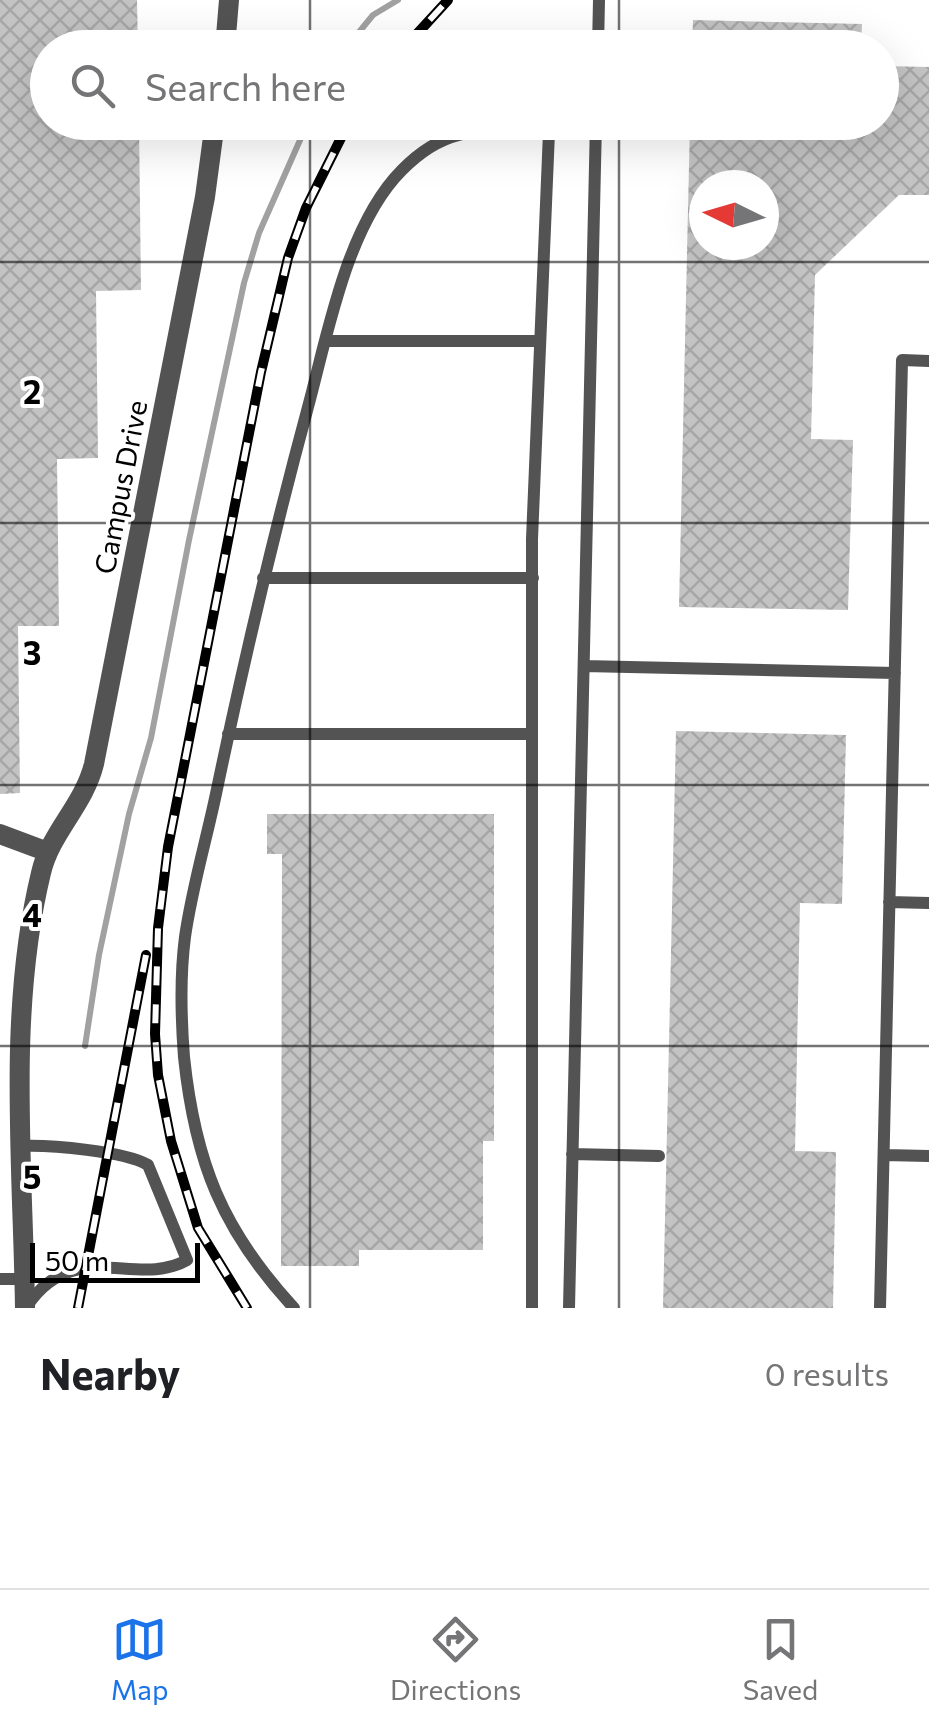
<!DOCTYPE html>
<html lang="en">
<head>
<meta charset="utf-8">
<style>
	:root { --surface:#fff; --page:#f2f2f2; --text:#202124; --muted:#757577; --line:#e0e0e0; --accent:#1a73e8 }
	body { margin:0; font-family:Commissioner,sans-serif; background:var(--page); color:var(--text) }
	.compass { position:absolute; left:689px; top:170px; width:90px; height:90px; border-radius:50%; background:var(--surface); box-shadow:0 10px 40px #0002; rotate:275deg }
	.scale { position:absolute; left:30px; bottom:25px; width:170px; box-sizing:border-box; padding-left:10px; border:5px solid #000; border-top:0; font-size:28px; line-height:35px; white-space:nowrap; color:#000; -webkit-text-stroke:8px #fff; paint-order:stroke }
	.list { margin:0; padding:0; list-style:none }
	h2 { display:flex; justify-content:space-between; align-items:center; height:130px; margin:0; padding:0 40px; font-size:42px }
	h2 small { font-size:32px; font-weight:400; color:var(--muted) }
	.icon { flex:none; width:55px; height:55px; fill:none; stroke:currentColor; stroke-width:2; stroke-linecap:round; stroke-linejoin:round }
	.map { position:relative; flex:none; width:929px; height:1308px; overflow:hidden }
	.search { position:absolute; background:var(--surface); box-shadow:0 10px 40px #0002; left:30px; right:30px; top:30px; height:110px; display:flex; align-items:center; gap:25px; box-sizing:border-box; padding:0 35px; border-radius:55px; color:var(--muted); font-size:38px }
	.sheet { height:280px; background:var(--surface) }
	nav { display:flex; justify-content:space-around; align-items:center; box-sizing:border-box; height:140px; border-top:2px solid var(--line); background:var(--surface); font-size:28px; color:var(--muted) }
	nav a { display:grid; justify-items:center; gap:5px }
	nav .on { color:var(--accent) }
	.map>svg:first-child { display:block }
	.lines { fill:none; stroke-linecap:round; stroke-linejoin:round }
	.stream { stroke:#a1a1a1; stroke-width:6 }
	.building { fill:url(#building-cross-hatch); fill-rule:evenodd }
	.lane { stroke:#535353; stroke-width:12 }
	.street { stroke:#535353; stroke-width:20 }
	.rail-casing { stroke:#000; stroke-width:10 }
	.rail { stroke:#fff; stroke-width:6; stroke-dasharray:19; stroke-linecap:butt }
	.grid { fill:none; stroke:#000; stroke-width:2.5; stroke-opacity:0.55 }
	.labels { text-anchor:middle; dominant-baseline:central; stroke-width:8; stroke-linejoin:round; paint-order:stroke }
	.street-label { font-size:28px; fill:#000; stroke:#fff }
	.grid-label { font-size:32px; text-anchor:middle; font-weight:bold; fill:#000; stroke:#fff; stroke-width:8; stroke-linejoin:round; paint-order:stroke }
</style>
</head>
<body>
<div class="map">
<svg width="929" height="1308" viewBox="0 0 929 1308">
	<defs>
		<pattern id="building-cross-hatch" width="8" height="8" patternUnits="userSpaceOnUse" patternTransform="scale(2.5)"><rect width="8" height="8" fill="#c3c3c3"/><path d="M0 0l8 8M0 8l8-8" fill="none" stroke="#a6a6a6"/></pattern>
	</defs>
	<rect width="100%" height="100%" fill="#fff"/>
	<g class="lines">
		<path class="stream" d="M 346,48 L 373,15 L 398,0
			M 85,1046 L 99,955 L 129,814 L 151,738 L 189,540 L 244,283 L 259,233 L 308,122"/>
	</g>
	<path class="building" d="M 0,0 L 137,0 L 138,48 L 48,48 L 48,122 L 139,122 L 141,290 L 96,291 L 98,458 L 57,459 L 59,626 L 18,626 L 20,793 L 0,794 Z
		M 693,20 L 862,24 L 861,48 L 692,48 Z
		M 882,66 L 929,67 L 929,195 L 899,195 L 815,275 L 811,439 L 853,440 L 848,610 L 679,607 L 690,122 L 882,122 ZM 704,185 L 764,185 L 764,245 L 704,245 Z
		M 676,731 L 846,735 L 842,904 L 800,903 L 795,1151 L 836,1152 L 833,1308 L 663,1308 Z
		M 267,814 L 494,814 L 494,1141 L 483,1141 L 483,1250 L 359,1250 L 359,1266 L 281,1266 L 282,854 L 267,854 Z"/>
	<g class="lines">
		<path class="lane" d="M 598,48 L 599,0
			M 326,341 L 540,341
			M 263,578 L 533,578
			M 584,666 L 895,673
			M 228,734 L 532,734
			M 889,902 L 929,903
			M 22,1146 C 50,1145 125,1151 148,1165 L 187,1260 C 137,1289 74,1236 27,1306
			M 572,1154 L 659,1156
			M 884,1155 L 929,1156
			M 0,1279 L 24,1279
			M 294,1308 C 222,1230 195,1162 184,1057 C 181,1018 180,975 185,937 C 192,887 207,838 217,789 C 244,660 274,533 308,407 C 328,333 347,225 402,170 C 450,121 486,132 549,132 L 532,539 L 532,1308
			M 569,1308 L 596,122
			M 880,1308 L 902,360 L 929,361"/>
		<path class="street" d="M 225,48 L 229,0
			M 0,834 L 48,852
			M 25,1308 C 23,1165 7,1013 41,873 C 50,833 84,805 94,764 L 205,197 L 215,122"/>
		<defs>
			<path id="rail" d="M 404,48 L 448,0
				M 78,1308 L 146,955
				M 247,1308 L 198,1228 L 171,1141 L 158,1075 L 155,1034 L 158,928 L 168,847 L 261,372 L 288,258 L 306,208 L 349,122"/>
		</defs>
		<use href="#rail" class="rail-casing"/>
		<use href="#rail" class="rail"/>
	</g>
	<path class="grid" d="M 310,0 L 310,48M 619,0 L 619,48M 310,122 L 310,1308M 619,122 L 619,1308M 0,262 L 929,262M 0,523 L 929,523M 0,785 L 929,785M 0,1046 L 929,1046"/>
	<g class="labels">
		<g class="street-label">
			<text transform="translate(120 487) rotate(-79)">Campus Drive</text>
		</g>
	</g>
	<g class="grid-label">
		<text x="32" y="404">2</text>
		<text x="32" y="665">3</text>
		<text x="32" y="927">4</text>
		<text x="32" y="1189">5</text>
	</g>
</svg>
<svg class="compass" viewBox="-18 -18 36 36"><path d="M0-13l5 13h-10z" fill="#e53935"/><path d="M0 13l5-13h-10z" fill="#757577"/></svg>
<div class="scale">50 m</div>
<div class="search"><svg class="icon" aria-label="search" viewBox="0 0 24 24"><circle cx="10" cy="10" r="6"/><path d="M15 15l6 6"/></svg>Search here</div>
</div>
<section class="sheet">
<h2>Nearby<small>0 results</small></h2>
<ul class="list">
</ul>
</section>
<nav>
<a class="on"><svg class="icon" aria-label="map" viewBox="0 0 24 24"><path d="M3 6l6-2 6 2 6-2v14l-6 2-6-2-6 2zM9 4v14M15 6v14"/></svg>Map</a>
<a><svg class="icon" aria-label="directions" viewBox="0 0 24 24"><path d="M12 3l9 9-9 9-9-9zM9 14v-3h6M13 9l2 2-2 2"/></svg>Directions</a>
<a><svg class="icon" aria-label="saved" viewBox="0 0 24 24"><path d="M7 4h10v16l-5-4-5 4z"/></svg>Saved</a>
</nav>
</body>
</html>
